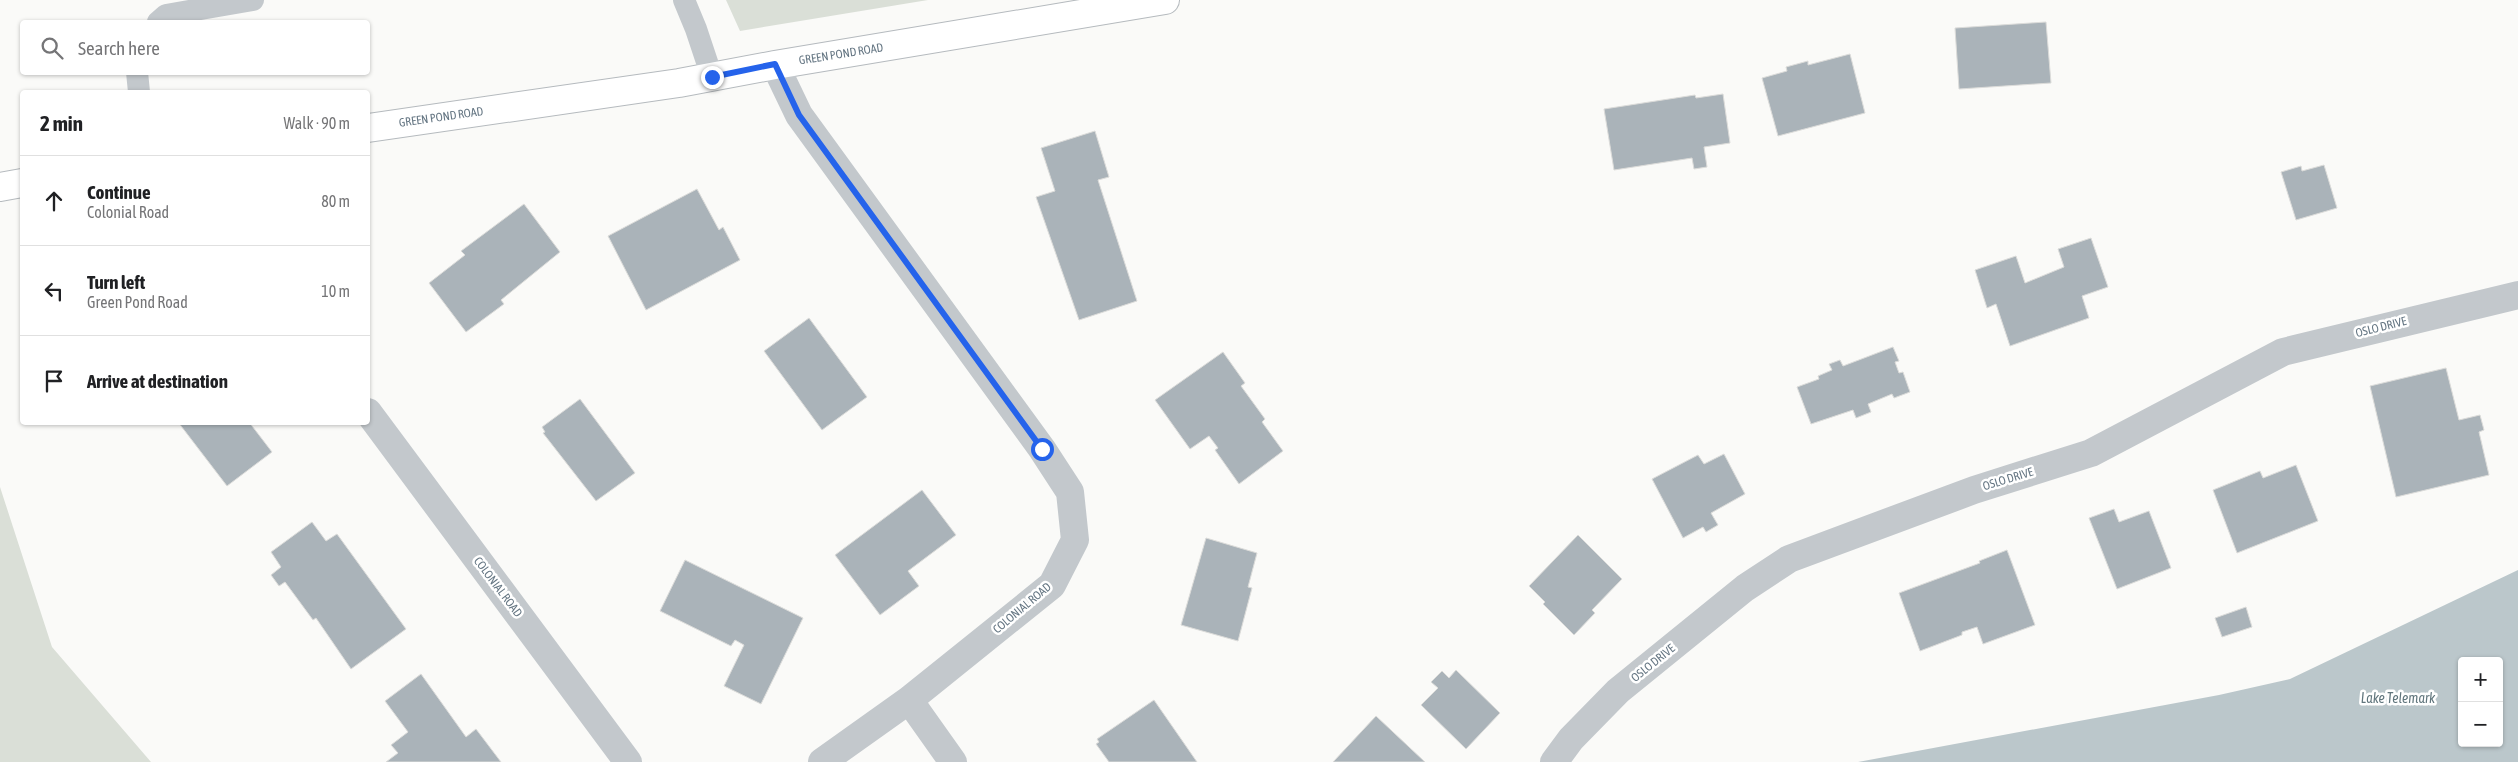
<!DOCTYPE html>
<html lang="en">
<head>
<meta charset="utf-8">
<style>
	:root { --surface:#fff; --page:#f6f6f6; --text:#202124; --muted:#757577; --line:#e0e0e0 }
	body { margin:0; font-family:"Asap Condensed",sans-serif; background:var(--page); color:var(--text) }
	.controls { position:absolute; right:15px; bottom:15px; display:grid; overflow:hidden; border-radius:5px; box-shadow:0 1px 4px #0004 }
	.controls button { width:45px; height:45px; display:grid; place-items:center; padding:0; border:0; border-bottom:1px solid var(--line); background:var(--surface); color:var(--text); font:25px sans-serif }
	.stop { position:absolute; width:15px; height:15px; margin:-11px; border:4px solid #2563eb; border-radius:50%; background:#fff }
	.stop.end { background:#2563eb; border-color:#fff; box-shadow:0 1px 5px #0008 }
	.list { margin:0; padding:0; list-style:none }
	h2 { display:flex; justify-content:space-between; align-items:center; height:65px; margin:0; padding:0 20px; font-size:21px }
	h2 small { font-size:16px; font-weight:400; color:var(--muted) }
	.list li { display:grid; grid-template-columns:32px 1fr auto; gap:15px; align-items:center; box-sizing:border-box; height:90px; padding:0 20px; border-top:1px solid var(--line) }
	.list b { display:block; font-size:19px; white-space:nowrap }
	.list p { margin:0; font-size:16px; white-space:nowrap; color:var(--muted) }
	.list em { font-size:16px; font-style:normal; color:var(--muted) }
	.icon { flex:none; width:28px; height:28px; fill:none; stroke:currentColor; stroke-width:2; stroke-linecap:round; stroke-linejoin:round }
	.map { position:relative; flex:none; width:2518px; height:762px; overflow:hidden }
	.search { position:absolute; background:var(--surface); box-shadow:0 1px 4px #0004; left:20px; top:20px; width:350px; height:55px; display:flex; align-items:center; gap:12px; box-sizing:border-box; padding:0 18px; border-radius:5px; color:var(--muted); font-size:19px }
	.panel { position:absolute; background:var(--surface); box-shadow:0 1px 4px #0004; left:20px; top:90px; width:350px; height:335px; border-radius:5px }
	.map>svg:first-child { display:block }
	.green { fill:#dadfd7 }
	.water { fill:#bbc7cb; fill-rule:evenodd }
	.building { fill:#aab3b9; stroke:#dcdcda }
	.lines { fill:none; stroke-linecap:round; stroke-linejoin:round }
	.primary-casing { stroke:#b5babe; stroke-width:30 }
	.lane { stroke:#c3c8cc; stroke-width:22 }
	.street { stroke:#c3c8cc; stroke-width:28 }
	.primary { stroke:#fff; stroke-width:28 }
	.route { stroke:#2563eb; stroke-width:6 }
	.labels { text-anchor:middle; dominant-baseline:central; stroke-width:5; stroke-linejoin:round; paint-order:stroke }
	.street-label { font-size:12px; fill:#657683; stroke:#fff }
	.water-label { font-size:14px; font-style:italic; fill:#60757c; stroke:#fff }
</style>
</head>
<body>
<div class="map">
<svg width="2518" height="762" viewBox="0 0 2518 762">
	<rect width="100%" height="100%" fill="#fafaf8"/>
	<path class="green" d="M 726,0 L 928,0 L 740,31 Z
		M 0,487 L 52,647 L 151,762 L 0,762 Z"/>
	<path class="water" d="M 2518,570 L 2518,762 L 1858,762 L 2219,695 L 2290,679 ZM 2462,661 L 2499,661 L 2499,743 L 2462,743 Z"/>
	<path class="building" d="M 2046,22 L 2051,83 L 1959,89 L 1955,28 Z
		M 1850,54 L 1865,113 L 1778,136 L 1762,78 L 1787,71 L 1786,67 L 1808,61 L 1808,65 Z
		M 1723,94 L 1730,143 L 1704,147 L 1707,167 L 1694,169 L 1692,158 L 1614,170 L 1604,109 L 1695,95 L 1696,98 Z
		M 1095,131 L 1109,177 L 1098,180 L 1137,301 L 1079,320 L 1036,197 L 1055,191 L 1041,148 Z
		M 2324,165 L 2337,208 L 2296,220 L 2281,172 L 2301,166 L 2302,171 Z
		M 697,189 L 719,230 L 723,227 L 740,260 L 646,310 L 608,236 Z
		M 524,204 L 560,252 L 501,300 L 504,304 L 466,332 L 429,283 L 465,255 L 461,251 Z
		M 2091,238 L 2108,287 L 2082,296 L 2089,318 L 2010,346 L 1996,304 L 1987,308 L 1975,270 L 2016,256 L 2025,283 L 2064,267 L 2058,249 Z
		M 809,318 L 867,397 L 822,430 L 764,351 Z
		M 1893,347 L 1899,361 L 1895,362 L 1899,373 L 1903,372 L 1910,392 L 1894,398 L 1892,394 L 1868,404 L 1871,412 L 1856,418 L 1853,410 L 1811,424 L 1797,387 L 1819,379 L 1818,376 L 1832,370 L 1829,364 L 1840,360 L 1843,366 Z
		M 1223,352 L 1245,383 L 1241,386 L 1265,419 L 1262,422 L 1283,451 L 1239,484 L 1215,450 L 1218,448 L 1209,436 L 1190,449 L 1155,400 Z
		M 2446,368 L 2459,420 L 2480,415 L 2484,430 L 2479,432 L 2489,475 L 2396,497 L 2370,386 Z
		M 580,399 L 635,473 L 596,501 L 543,433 L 545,432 L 542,427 Z
		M 178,422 L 249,422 L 272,452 L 227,486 Z
		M 1724,454 L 1745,494 L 1711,513 L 1718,525 L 1706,532 L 1703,527 L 1683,538 L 1652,479 L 1698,455 L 1704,464 Z
		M 2296,465 L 2318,521 L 2237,553 L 2213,490 L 2260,471 L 2263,478 Z
		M 922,490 L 956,535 L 908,571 L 919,586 L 880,615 L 835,555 Z
		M 2114,509 L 2119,522 L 2149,511 L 2171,568 L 2117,589 L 2089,518 Z
		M 312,522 L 326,541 L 337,534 L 406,629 L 351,669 L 316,618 L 313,620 L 285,582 L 279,586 L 271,575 L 281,567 L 271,552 Z
		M 1578,535 L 1622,579 L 1592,610 L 1595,613 L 1574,635 L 1543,604 L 1545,602 L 1529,586 Z
		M 1206,538 L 1257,553 L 1248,587 L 1252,588 L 1238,641 L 1181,625 Z
		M 2007,550 L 2035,625 L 1983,644 L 1977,627 L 1962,632 L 1962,635 L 1920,651 L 1899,593 L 1980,563 L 1979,561 Z
		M 685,560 L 803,618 L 761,704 L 724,686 L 744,645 L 735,640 L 731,646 L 660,611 Z
		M 2246,607 L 2252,627 L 2222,637 L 2215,618 Z
		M 1456,670 L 1500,713 L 1466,749 L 1421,705 L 1438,688 L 1431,682 L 1442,671 L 1449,678 Z
		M 421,674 L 466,737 L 476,729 L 501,762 L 386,762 L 398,753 L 391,745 L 408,732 L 385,701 Z
		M 1154,700 L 1197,762 L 1109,762 L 1096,744 L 1099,742 L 1097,739 Z
		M 1376,716 L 1425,762 L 1333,762 Z"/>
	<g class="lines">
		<defs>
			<path id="primary" d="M 368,128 L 679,83 L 775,65 L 1165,0
				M 0,187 L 22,183"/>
		</defs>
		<use href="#primary" class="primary-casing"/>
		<path class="lane" d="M 684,0 L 696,29 L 712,77
			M 158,22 L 166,15 L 253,0
			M 137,72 L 139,92"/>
		<path class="street" d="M 775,65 L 799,115 L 1042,449 L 1070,492 L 1075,540 L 1052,585 L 909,700 L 822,762
			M 368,412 L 628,762
			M 909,700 L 953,762
			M 1554,762 L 1571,739 L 1618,691 L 1745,588 L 1789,559 L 1974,490 L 2091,453 L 2283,352 L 2518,295"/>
		<use href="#primary" class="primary"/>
	</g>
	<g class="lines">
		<path class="route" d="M 712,77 L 775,64 L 799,115 L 1042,449"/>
	</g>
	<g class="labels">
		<g class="street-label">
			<text transform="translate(841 54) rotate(-9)">GREEN POND ROAD</text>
			<text transform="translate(441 117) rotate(-8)">GREEN POND ROAD</text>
			<text transform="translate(2381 327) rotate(-14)">OSLO DRIVE</text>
			<text transform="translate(2008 479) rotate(-17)">OSLO DRIVE</text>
			<text transform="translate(498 587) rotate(53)">COLONIAL ROAD</text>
			<text transform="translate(1022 608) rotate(-40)">COLONIAL ROAD</text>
			<text transform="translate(1653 663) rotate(-39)">OSLO DRIVE</text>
		</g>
		<g class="water-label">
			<text x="2398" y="698">Lake Telemark</text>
		</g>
	</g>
</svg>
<div class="controls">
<button>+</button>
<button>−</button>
</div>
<div class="stop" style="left:1042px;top:449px"></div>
<div class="stop end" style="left:712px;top:77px"></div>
<div class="search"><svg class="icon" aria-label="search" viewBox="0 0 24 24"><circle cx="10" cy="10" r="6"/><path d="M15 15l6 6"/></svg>Search here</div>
<section class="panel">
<h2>2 min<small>Walk · 90 m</small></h2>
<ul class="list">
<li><svg class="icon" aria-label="ahead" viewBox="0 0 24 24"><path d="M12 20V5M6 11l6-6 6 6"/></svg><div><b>Continue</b><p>Colonial Road</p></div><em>80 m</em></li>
<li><svg class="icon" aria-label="left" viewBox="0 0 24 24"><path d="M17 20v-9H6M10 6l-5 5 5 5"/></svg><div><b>Turn left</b><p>Green Pond Road</p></div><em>10 m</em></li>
<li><svg class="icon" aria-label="arrive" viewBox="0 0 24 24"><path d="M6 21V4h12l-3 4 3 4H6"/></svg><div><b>Arrive at destination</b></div></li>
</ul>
</section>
</div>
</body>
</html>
